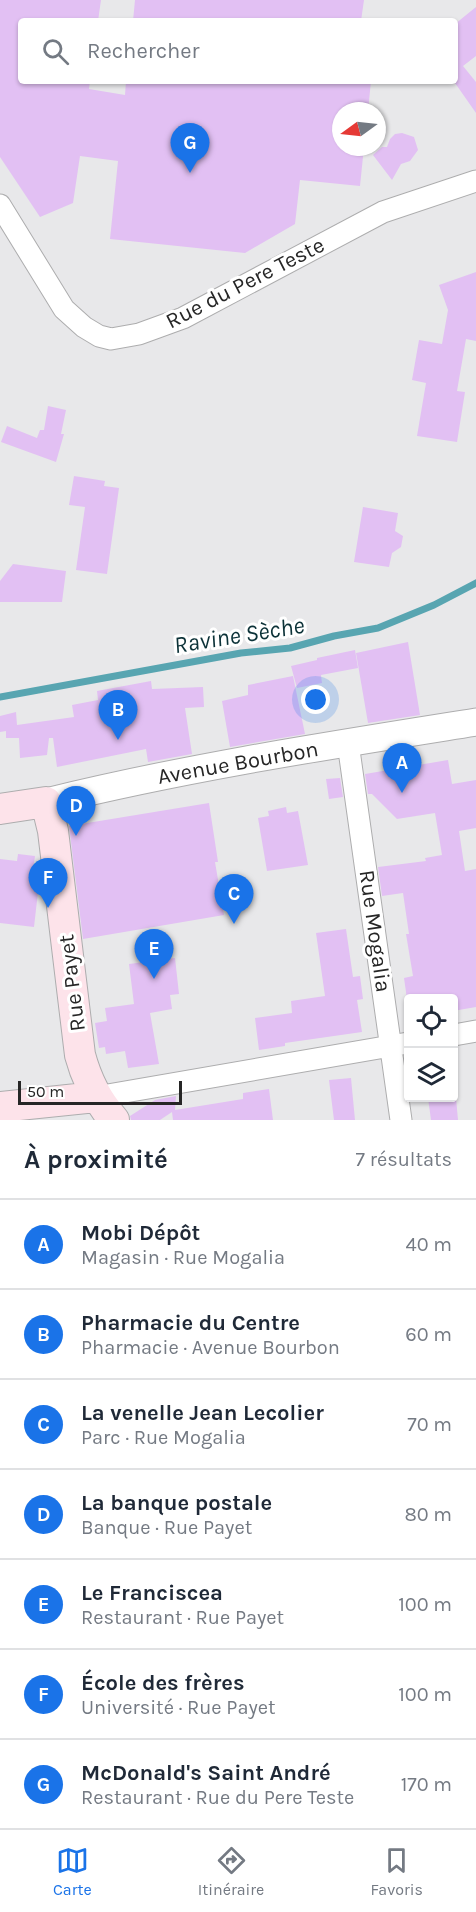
<!DOCTYPE html>
<html lang="fr">
<head>
<meta charset="utf-8">
<style>
	:root { --surface:#fff; --page:#f6f6f7; --text:#1f2937; --muted:#747a83; --line:#e0e1e3; --accent:#1a73e8 }
	body { margin:0; font-family:Karla,sans-serif; background:var(--page); color:var(--text) }
	.controls { position:absolute; right:18px; bottom:18px; display:grid; overflow:hidden; border-radius:6px; box-shadow:0 2px 4px #0004 }
	.controls button { width:54px; height:54px; display:grid; place-items:center; padding:0; border:0; border-bottom:2px solid var(--line); background:var(--surface); color:var(--text); font:30px sans-serif }
	.compass { position:absolute; left:332px; top:102px; width:54px; height:54px; border-radius:50%; background:var(--surface); box-shadow:0 2px 4px #0004; rotate:255deg }
	.scale { position:absolute; left:18px; bottom:15px; width:164px; box-sizing:border-box; padding-left:6px; border:3px solid #262626; border-top:0; font-size:16px; line-height:21px; white-space:nowrap; color:#262626; -webkit-text-stroke:4px #fff; paint-order:stroke }
	.you { position:absolute; left:316px; top:700px; width:21px; height:21px; margin:-15px; border:4px solid #fff; border-radius:50%; background:#1a73e8; box-shadow:0 0 0 9px #1a73e833 }
	.badge { display:grid; place-items:center; width:39px; height:39px; border-radius:50%; background:var(--accent); color:#fff; font-size:20px; font-weight:700 }
	.pin { position:absolute; translate:-50% -50px; filter:drop-shadow(0 2px 3px #0008) }
	.pin::after { content:''; position:absolute; top:32px; width:21px; height:18px; background:inherit; clip-path:polygon(0 0,100% 0,50% 100%) }
	.list { margin:0; padding:0; list-style:none }
	h2 { display:flex; justify-content:space-between; align-items:center; height:78px; margin:0; padding:0 24px; font-size:26px }
	h2 small { font-size:20px; font-weight:400; color:var(--muted) }
	.list li { display:grid; grid-template-columns:39px 1fr auto; gap:18px; align-items:center; box-sizing:border-box; height:90px; padding:0 24px; border-top:2px solid var(--line) }
	.list b { display:block; font-size:22px; white-space:nowrap }
	.list p { margin:0; font-size:20px; white-space:nowrap; color:var(--muted) }
	.list em { font-size:20px; font-style:normal; color:var(--muted) }
	.icon { flex:none; width:33px; height:33px; fill:none; stroke:currentColor; stroke-width:2; stroke-linecap:round; stroke-linejoin:round }
	.map { position:relative; flex:none; width:476px; height:1120px; overflow:hidden }
	.search { position:absolute; background:var(--surface); box-shadow:0 2px 4px #0004; left:18px; right:18px; top:18px; height:66px; display:flex; align-items:center; gap:15px; box-sizing:border-box; padding:0 21px; border-radius:6px; color:var(--muted); font-size:22px }
	.sheet { height:708px; background:var(--surface) }
	nav { display:flex; justify-content:space-around; align-items:center; box-sizing:border-box; height:84px; border-top:2px solid var(--line); background:var(--surface); font-size:16px; color:var(--muted) }
	nav a { display:grid; justify-items:center; gap:3px }
	nav .on { color:var(--accent) }
	.map>svg:first-child { display:block }
	.lines { fill:none; stroke-linecap:round; stroke-linejoin:round }
	.stream { stroke:#58a5b1; stroke-width:7 }
	.building { fill:#e2c0f3 }
	.minor-casing { stroke:#adadae; stroke-width:23 }
	.tertiary-casing { stroke:#adadae; stroke-width:29 }
	.secondary-casing { stroke:#adadae; stroke-width:32 }
	.minor { stroke:#fff; stroke-width:21 }
	.tertiary { stroke:#fff; stroke-width:27 }
	.secondary { stroke:#fde3ea; stroke-width:30 }
	.labels { text-anchor:middle; dominant-baseline:central; stroke-width:6; stroke-linejoin:round; paint-order:stroke }
	.street-label { font-size:22px; fill:#262626; stroke:#fff }
	.water-label { font-size:24px; font-style:italic; fill:#0c3238; stroke:#fff }
</style>
</head>
<body>
<div class="map">
<svg width="476" height="1120" viewBox="0 0 476 1120">
	<rect width="100%" height="100%" fill="#e8e8ea"/>
	<g class="lines">
		<path class="stream" d="M 0,697 L 241,653 L 290,648 L 334,636 L 378,628 L 434,605 L 476,583"/>
	</g>
	<path class="building" d="M 0,0 L 101,0 L 98,21 L 21,21 L 21,81 L 90,81 L 89,89 L 125,95 L 126,81 L 371,81 L 368,111 L 341,111 L 341,147 L 364,147 L 360,186 L 300,180 L 295,224 L 245,253 L 110,239 L 118,161 L 80,156 L 73,203 L 40,217 L 0,157 Z
		M 135,0 L 364,0 L 361,21 L 133,21 Z
		M 476,7 L 476,56 L 463,66 L 476,82 L 476,113 L 455,83 L 455,24 Z
		M 402,133 L 414,137 L 418,150 L 410,161 L 401,164 L 392,180 L 373,155 L 382,147 L 387,147 L 390,139 L 395,134 Z
		M 476,272 L 476,341 L 466,339 L 457,391 L 465,392 L 457,442 L 417,436 L 426,383 L 412,380 L 419,340 L 442,344 L 448,310 L 439,285 Z
		M 48,406 L 66,410 L 61,434 L 64,434 L 56,462 L 1,442 L 7,426 L 37,438 L 40,430 L 44,430 Z
		M 74,476 L 105,481 L 104,486 L 119,488 L 107,574 L 76,570 L 85,507 L 69,505 Z
		M 363,507 L 398,513 L 395,531 L 403,536 L 401,547 L 392,553 L 389,567 L 354,562 Z
		M 13,564 L 66,571 L 62,602 L 0,602 L 0,581 Z
		M 408,642 L 420,715 L 368,723 L 356,653 Z
		M 355,650 L 358,668 L 321,675 L 322,683 L 297,688 L 291,666 L 317,660 L 317,658 Z
		M 293,676 L 305,734 L 230,747 L 222,701 L 248,695 L 248,685 Z
		M 151,681 L 152,689 L 203,687 L 204,707 L 185,708 L 192,754 L 148,762 L 146,749 L 57,767 L 53,738 L 49,738 L 47,755 L 20,758 L 19,738 L 6,738 L 6,731 L 0,732 L 0,716 L 16,712 L 17,725 L 74,717 L 72,705 L 98,700 L 97,691 Z
		M 448,760 L 452,784 L 476,780 L 476,828 L 459,831 L 465,871 L 476,869 L 476,1007 L 453,1011 L 453,999 L 407,999 L 404,978 L 413,976 L 406,934 L 409,934 L 403,893 L 382,896 L 378,867 L 426,861 L 425,858 L 442,855 L 435,813 L 397,819 L 372,794 L 368,794 L 365,774 Z
		M 340,778 L 343,797 L 329,799 L 326,779 Z
		M 209,803 L 218,862 L 215,862 L 224,915 L 83,939 L 69,826 Z
		M 286,807 L 287,813 L 298,811 L 308,865 L 267,871 L 258,818 L 269,816 L 268,811 Z
		M 18,854 L 35,856 L 33,869 L 40,870 L 42,884 L 41,893 L 38,892 L 34,927 L 0,923 L 0,859 L 17,861 Z
		M 346,929 L 353,977 L 360,976 L 363,999 L 357,1000 L 362,1032 L 285,1043 L 285,1046 L 259,1050 L 255,1018 L 292,1013 L 291,1001 L 325,996 L 316,933 Z
		M 175,958 L 179,994 L 170,995 L 172,1009 L 150,1013 L 159,1064 L 128,1068 L 125,1051 L 106,1054 L 105,1047 L 99,1048 L 95,1023 L 107,1021 L 105,1008 L 134,1004 L 129,964 Z
		M 351,1078 L 355,1120 L 334,1120 L 329,1080 Z
		M 269,1089 L 273,1120 L 173,1120 L 172,1112 L 160,1120 L 131,1120 L 130,1116 L 155,1100 L 176,1096 L 175,1110 L 243,1099 L 243,1093 Z
		M 428,1098 L 456,1098 L 458,1120 L 431,1120 Z"/>
	<g class="lines">
		<defs>
			<path id="minor" d="M 0,205 L 64,309 L 84,327 L 99,336 L 111,339 L 139,334 L 183,318 L 383,212 L 476,181
				M 348,743 L 401,1120
				M 454,1035 L 476,1031
				M 96,1097 L 408,1043"/>
			<path id="tertiary" d="M 46,802 C 188,767 332,745 476,722"/>
			<path id="secondary" d="M 0,809 L 46,802 L 53,831 L 80,1055 C 87,1081 97,1100 114,1120
				M 0,1107 L 96,1097"/>
		</defs>
		<use href="#minor" class="minor-casing"/>
		<use href="#tertiary" class="tertiary-casing"/>
		<use href="#secondary" class="secondary-casing"/>
		<use href="#minor" class="minor"/>
		<use href="#tertiary" class="tertiary"/>
		<use href="#secondary" class="secondary"/>
	</g>
	<g class="labels">
		<g class="street-label">
			<text transform="translate(245 283) rotate(-27)">Rue du Pere Teste</text>
			<text transform="translate(238 763) rotate(-10)">Avenue Bourbon</text>
			<text transform="translate(375 931) rotate(82)">Rue Mogalia</text>
			<text transform="translate(72 983) rotate(-97)">Rue Payet</text>
		</g>
		<g class="water-label">
			<text transform="translate(239 635) rotate(-9)">Ravine Sèche</text>
		</g>
	</g>
</svg>
<div class="controls">
<button><svg class="icon" aria-label="locate" viewBox="0 0 24 24"><circle cx="12" cy="12" r="6"/><path d="M12 2v4M12 18v4M2 12h4M18 12h4"/></svg></button>
<button><svg class="icon" aria-label="layers" viewBox="0 0 24 24"><path d="M12 4l9 5-9 5-9-5zM3 14l9 5 9-5"/></svg></button>
</div>
<svg class="compass" viewBox="-18 -18 36 36"><path d="M0-13l5 13h-10z" fill="#e53935"/><path d="M0 13l5-13h-10z" fill="#747a83"/></svg>
<div class="scale">50 m</div>
<div class="you"></div>
<div class="pin badge" style="left:402px;top:793px">A</div>
<div class="pin badge" style="left:118px;top:740px">B</div>
<div class="pin badge" style="left:234px;top:924px">C</div>
<div class="pin badge" style="left:76px;top:836px">D</div>
<div class="pin badge" style="left:154px;top:979px">E</div>
<div class="pin badge" style="left:48px;top:908px">F</div>
<div class="pin badge" style="left:190px;top:173px">G</div>
<div class="search"><svg class="icon" aria-label="search" viewBox="0 0 24 24"><circle cx="10" cy="10" r="6"/><path d="M15 15l6 6"/></svg>Rechercher</div>
</div>
<section class="sheet">
<h2>À proximité<small>7 résultats</small></h2>
<ul class="list">
<li><span class="badge">A</span><div><b>Mobi Dépôt</b><p>Magasin · Rue Mogalia</p></div><em>40 m</em></li>
<li><span class="badge">B</span><div><b>Pharmacie du Centre</b><p>Pharmacie · Avenue Bourbon</p></div><em>60 m</em></li>
<li><span class="badge">C</span><div><b>La venelle Jean Lecolier</b><p>Parc · Rue Mogalia</p></div><em>70 m</em></li>
<li><span class="badge">D</span><div><b>La banque postale</b><p>Banque · Rue Payet</p></div><em>80 m</em></li>
<li><span class="badge">E</span><div><b>Le Franciscea</b><p>Restaurant · Rue Payet</p></div><em>100 m</em></li>
<li><span class="badge">F</span><div><b>École des frères</b><p>Université · Rue Payet</p></div><em>100 m</em></li>
<li><span class="badge">G</span><div><b>McDonald's Saint André</b><p>Restaurant · Rue du Pere Teste</p></div><em>170 m</em></li>
</ul>
</section>
<nav>
<a class="on"><svg class="icon" aria-label="map" viewBox="0 0 24 24"><path d="M3 6l6-2 6 2 6-2v14l-6 2-6-2-6 2zM9 4v14M15 6v14"/></svg>Carte</a>
<a><svg class="icon" aria-label="directions" viewBox="0 0 24 24"><path d="M12 3l9 9-9 9-9-9zM9 14v-3h6M13 9l2 2-2 2"/></svg>Itinéraire</a>
<a><svg class="icon" aria-label="saved" viewBox="0 0 24 24"><path d="M7 4h10v16l-5-4-5 4z"/></svg>Favoris</a>
</nav>
</body>
</html>
